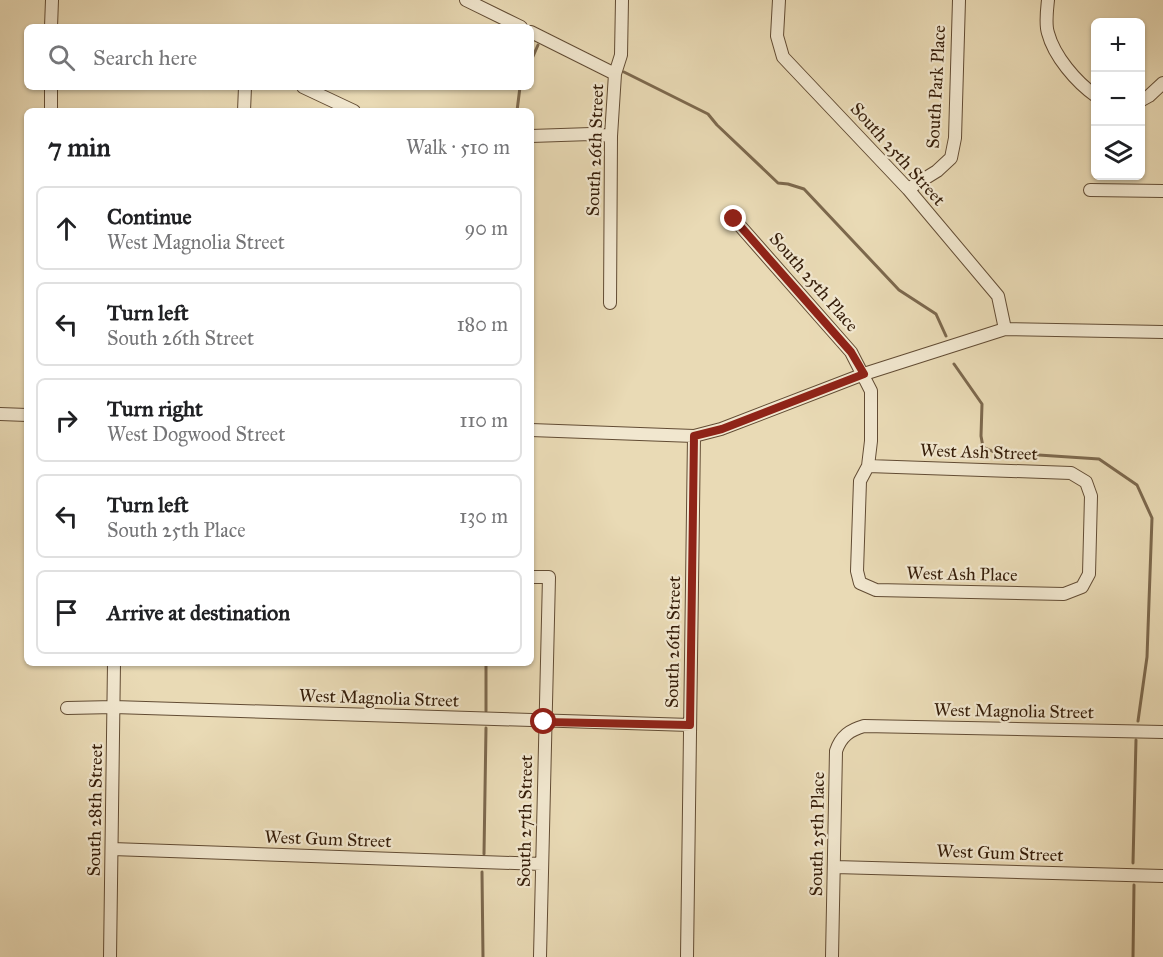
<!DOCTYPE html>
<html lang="en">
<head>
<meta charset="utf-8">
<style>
	:root { --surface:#fff; --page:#f6f6f6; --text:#202124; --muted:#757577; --line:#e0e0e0 }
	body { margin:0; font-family:"IM FELL Great Primer",serif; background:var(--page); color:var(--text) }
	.controls { position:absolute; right:18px; top:18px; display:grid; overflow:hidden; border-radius:9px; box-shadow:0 2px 4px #0004 }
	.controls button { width:54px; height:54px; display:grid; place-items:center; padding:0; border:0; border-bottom:2px solid var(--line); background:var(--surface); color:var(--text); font:30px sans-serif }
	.stop { position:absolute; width:18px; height:18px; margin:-14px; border:4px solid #8f2418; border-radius:50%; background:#fff }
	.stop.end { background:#8f2418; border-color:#fff; box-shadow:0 2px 6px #0008 }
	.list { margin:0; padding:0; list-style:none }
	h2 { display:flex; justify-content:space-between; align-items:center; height:78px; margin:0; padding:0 24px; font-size:26px }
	h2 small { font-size:20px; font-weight:400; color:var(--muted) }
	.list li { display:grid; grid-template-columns:39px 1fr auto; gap:18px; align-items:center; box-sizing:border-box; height:84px; margin:0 12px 12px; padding:0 12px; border:2px solid var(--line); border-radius:9px }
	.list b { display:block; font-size:22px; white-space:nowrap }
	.list p { margin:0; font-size:20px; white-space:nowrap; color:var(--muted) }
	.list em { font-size:20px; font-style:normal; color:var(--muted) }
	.icon { flex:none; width:33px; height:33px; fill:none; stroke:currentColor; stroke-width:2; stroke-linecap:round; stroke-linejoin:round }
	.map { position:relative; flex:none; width:1163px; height:957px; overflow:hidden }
	.search { position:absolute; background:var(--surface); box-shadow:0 2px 4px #0004; left:24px; top:24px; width:510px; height:66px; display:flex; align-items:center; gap:15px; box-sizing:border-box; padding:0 21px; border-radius:9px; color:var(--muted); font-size:22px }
	.panel { position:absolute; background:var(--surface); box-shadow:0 2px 4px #0004; left:24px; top:108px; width:510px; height:558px; border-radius:9px }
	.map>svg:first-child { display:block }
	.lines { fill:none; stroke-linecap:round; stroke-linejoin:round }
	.stream { stroke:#7c684d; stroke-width:3 }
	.minor-casing { stroke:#624c34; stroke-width:14 }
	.minor { stroke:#f1e7cf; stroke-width:12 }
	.route { stroke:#8f2418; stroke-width:8 }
	.labels { text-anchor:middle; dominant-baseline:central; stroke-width:4.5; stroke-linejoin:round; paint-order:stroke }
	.street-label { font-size:18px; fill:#351d09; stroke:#f1e7cf }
</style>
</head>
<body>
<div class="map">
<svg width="1163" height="957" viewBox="0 0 1163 957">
	<rect width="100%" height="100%" fill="#e9dab5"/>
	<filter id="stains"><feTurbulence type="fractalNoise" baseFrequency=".00333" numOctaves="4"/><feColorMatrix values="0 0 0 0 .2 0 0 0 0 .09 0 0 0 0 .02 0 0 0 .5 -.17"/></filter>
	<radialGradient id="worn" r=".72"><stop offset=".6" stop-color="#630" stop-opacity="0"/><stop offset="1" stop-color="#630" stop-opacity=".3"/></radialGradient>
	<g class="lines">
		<path class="stream" d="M 531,61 L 538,45
			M 624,72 L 708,114 L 717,125 L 778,183 L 788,184 L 804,189 L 899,290 L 936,314 L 946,336
			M 517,111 L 520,87
			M 954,364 L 982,404 L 981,436 L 983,447 L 994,452 L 1099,459 L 1137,485 L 1152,518 L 1147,657 L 1138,721
			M 486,663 L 486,711
			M 484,854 L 486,728
			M 1133,863 L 1136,740
			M 482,872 L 483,957
			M 1133,957 L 1134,885"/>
		<defs>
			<path id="minor" d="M 466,0 L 521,27
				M 779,0 L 777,36 L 783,57 L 908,189 L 998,296 L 1005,329
				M 1048,0 C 1047,10 1045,24 1048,33 C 1054,56 1076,82 1096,96
				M 51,27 L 52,0
				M 531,32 L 615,74
				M 303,87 L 354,111
				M 1140,101 L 1149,96 L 1163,83
				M 51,111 L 51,87
				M 244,111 L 245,87
				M 531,136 L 591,134 L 611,136
				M 908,189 L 937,171 L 951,158 L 955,138 L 959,0
				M 1090,190 L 1163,191
				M 734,219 L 851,352 L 871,391 L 871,441 L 868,466 L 860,481 L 857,571 L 860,583 L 876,590 L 1064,594 L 1082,587 L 1089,574 L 1091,496 L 1086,482 L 1071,473 L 868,466
				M 610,303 L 611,136 L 615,74 L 621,55 L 622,0
				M 0,414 L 27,415
				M 531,430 L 694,436 L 721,429 L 864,374 L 1005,329 L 1163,332
				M 531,577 L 549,577 L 540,957
				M 67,708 L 114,707 L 690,725
				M 112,849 L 542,864
				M 835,867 L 1163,876
				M 110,957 L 114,663
				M 687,957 L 694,436
				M 832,957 L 836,751 C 841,736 850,730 864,726 L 1163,732"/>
		</defs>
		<use href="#minor" class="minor-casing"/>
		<use href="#minor" class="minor"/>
	</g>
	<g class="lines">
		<path class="route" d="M 544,722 L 690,725 L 694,436 L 722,429 L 864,374 L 851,352 L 734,219"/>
	</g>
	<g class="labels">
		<g class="street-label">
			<text transform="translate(936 87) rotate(-87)">South Park Place</text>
			<text transform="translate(595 150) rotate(-88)">South 26th Street</text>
			<text transform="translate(898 154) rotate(48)">South 25th Street</text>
			<text transform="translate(814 282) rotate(49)">South 25th Place</text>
			<text transform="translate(979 452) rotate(2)">West Ash Street</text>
			<text transform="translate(962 574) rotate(1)">West Ash Place</text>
			<text transform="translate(673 642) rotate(-89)">South 26th Street</text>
			<text transform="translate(379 698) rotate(2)">West Magnolia Street</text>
			<text transform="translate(1014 711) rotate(1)">West Magnolia Street</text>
			<text transform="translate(95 810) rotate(-89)">South 28th Street</text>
			<text transform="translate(525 821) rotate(-89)">South 27th Street</text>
			<text transform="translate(817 834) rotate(-89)">South 25th Place</text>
			<text transform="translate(328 839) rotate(2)">West Gum Street</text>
			<text transform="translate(1000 853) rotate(2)">West Gum Street</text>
		</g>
	</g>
	<rect width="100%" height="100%" filter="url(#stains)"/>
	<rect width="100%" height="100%" fill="url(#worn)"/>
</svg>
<div class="controls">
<button>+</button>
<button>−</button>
<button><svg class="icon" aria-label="layers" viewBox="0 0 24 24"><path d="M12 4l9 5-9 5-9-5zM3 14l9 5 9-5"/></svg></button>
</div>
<div class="stop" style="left:544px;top:722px"></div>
<div class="stop end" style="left:734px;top:219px"></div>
<div class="search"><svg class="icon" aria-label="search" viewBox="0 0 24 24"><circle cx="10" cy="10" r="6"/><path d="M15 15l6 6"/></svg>Search here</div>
<section class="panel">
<h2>7 min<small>Walk · 510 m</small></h2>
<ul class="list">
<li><svg class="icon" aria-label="ahead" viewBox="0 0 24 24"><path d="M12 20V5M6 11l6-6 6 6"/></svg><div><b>Continue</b><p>West Magnolia Street</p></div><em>90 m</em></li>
<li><svg class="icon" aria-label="left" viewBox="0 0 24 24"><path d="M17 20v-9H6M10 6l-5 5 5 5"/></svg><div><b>Turn left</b><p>South 26th Street</p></div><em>180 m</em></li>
<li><svg class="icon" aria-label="right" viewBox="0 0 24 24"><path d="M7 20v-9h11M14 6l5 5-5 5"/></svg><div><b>Turn right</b><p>West Dogwood Street</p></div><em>110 m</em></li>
<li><svg class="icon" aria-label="left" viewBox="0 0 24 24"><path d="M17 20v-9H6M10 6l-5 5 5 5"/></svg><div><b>Turn left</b><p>South 25th Place</p></div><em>130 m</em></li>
<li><svg class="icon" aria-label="arrive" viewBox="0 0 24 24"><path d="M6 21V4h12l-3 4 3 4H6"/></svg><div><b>Arrive at destination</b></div></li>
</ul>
</section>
</div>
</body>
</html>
